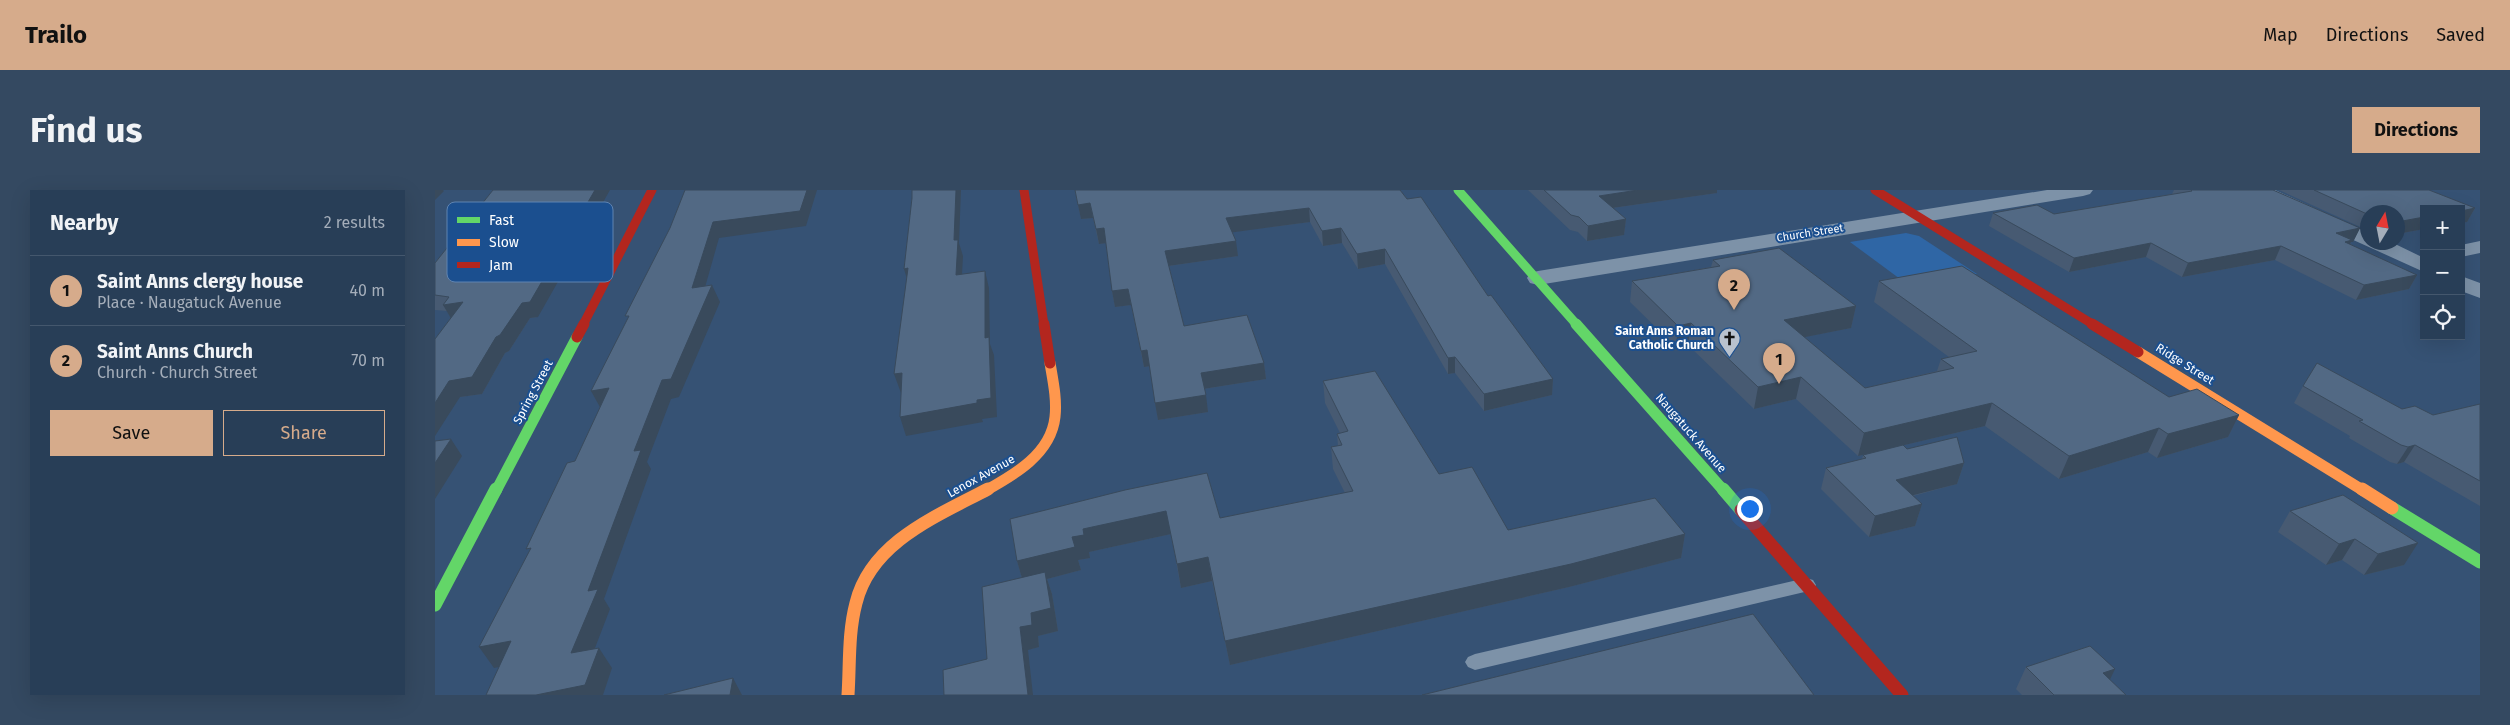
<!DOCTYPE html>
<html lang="en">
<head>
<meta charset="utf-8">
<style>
	:root { --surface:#283e57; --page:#344961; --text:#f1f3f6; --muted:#a5aeba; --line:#44576d; --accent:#d6ab8b }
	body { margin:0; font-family:"Fira Sans",sans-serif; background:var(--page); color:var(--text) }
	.controls { position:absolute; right:15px; top:15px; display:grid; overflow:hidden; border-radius:0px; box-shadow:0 5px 20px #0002 }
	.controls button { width:45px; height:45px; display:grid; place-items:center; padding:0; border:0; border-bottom:1px solid var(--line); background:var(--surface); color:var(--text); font:25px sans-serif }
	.compass { position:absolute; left:1925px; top:15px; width:45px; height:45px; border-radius:50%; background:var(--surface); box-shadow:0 5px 20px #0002; rotate:10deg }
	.you { position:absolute; left:1314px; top:318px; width:18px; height:18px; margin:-12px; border:4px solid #fff; border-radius:50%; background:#1a73e8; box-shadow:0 0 0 8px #1a73e833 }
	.badge { display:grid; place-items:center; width:32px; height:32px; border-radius:50%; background:var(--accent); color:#111; font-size:16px; font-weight:700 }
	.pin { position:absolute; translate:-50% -41px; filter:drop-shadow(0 1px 2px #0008) }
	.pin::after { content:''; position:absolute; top:26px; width:18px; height:15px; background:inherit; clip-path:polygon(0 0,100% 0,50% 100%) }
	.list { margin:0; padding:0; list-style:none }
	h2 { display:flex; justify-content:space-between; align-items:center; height:65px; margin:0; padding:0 20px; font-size:21px }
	h2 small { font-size:16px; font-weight:400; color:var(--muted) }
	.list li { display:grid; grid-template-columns:32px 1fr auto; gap:15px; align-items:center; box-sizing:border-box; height:70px; padding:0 20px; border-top:1px solid var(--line) }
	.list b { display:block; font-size:19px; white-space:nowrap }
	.list p { margin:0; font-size:16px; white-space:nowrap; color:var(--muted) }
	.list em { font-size:16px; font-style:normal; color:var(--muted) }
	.actions { display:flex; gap:10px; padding:15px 20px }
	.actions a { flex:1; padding:11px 0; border:1px solid var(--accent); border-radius:0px; text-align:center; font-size:18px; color:var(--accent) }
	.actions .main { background:var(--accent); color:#111 }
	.icon { flex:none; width:28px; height:28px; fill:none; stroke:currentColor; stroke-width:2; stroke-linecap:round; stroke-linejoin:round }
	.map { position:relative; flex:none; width:2045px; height:505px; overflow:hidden; border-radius:0px }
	header { display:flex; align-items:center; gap:30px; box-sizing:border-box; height:70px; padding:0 25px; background:var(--accent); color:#111 }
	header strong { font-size:24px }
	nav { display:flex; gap:28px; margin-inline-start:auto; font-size:18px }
	.intro { display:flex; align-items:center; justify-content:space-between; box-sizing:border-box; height:120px; padding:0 30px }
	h1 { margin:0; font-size:35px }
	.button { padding:12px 22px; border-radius:0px; background:var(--accent); color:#111; font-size:18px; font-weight:700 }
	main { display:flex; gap:30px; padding:0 30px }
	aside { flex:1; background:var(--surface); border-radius:0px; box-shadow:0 5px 20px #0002 }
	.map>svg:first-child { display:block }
	.green { fill:#2f66a5 }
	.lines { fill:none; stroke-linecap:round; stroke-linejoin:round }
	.lane { fill:#7d92a8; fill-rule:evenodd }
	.street { fill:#7d92a8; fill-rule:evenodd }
	.fast-far2 { stroke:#63d668; stroke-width:9 }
	.fast-far1 { stroke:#63d668; stroke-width:11 }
	.fast { stroke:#63d668; stroke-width:13 }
	.slow-far1 { stroke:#ff974d; stroke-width:11 }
	.slow { stroke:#ff974d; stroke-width:13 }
	.jam-far2 { stroke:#b3261e; stroke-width:9 }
	.jam-far1 { stroke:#b3261e; stroke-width:11 }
	.jam { stroke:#b3261e; stroke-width:13 }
	.wall { fill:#475a72 }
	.shaded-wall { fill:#394a5c }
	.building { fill:#526984; stroke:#394a5c }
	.labels { text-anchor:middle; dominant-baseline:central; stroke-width:4; stroke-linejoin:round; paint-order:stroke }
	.far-street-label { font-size:11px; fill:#fff; stroke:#1b4f8f }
	.poi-label { font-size:12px; font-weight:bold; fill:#fff; stroke:#1b4f8f; text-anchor:end }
	.street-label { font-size:12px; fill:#fff; stroke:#1b4f8f }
	.key { fill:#1b4f8f; stroke:#5f84b1; stroke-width:1 }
	.key-label { font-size:14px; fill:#fff }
</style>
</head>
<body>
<header>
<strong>Trailo</strong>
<nav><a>Map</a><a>Directions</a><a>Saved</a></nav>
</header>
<div class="intro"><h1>Find us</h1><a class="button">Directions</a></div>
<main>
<aside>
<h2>Nearby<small>2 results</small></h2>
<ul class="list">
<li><span class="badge">1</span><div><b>Saint Anns clergy house</b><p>Place · Naugatuck Avenue</p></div><em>40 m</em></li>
<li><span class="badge">2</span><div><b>Saint Anns Church</b><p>Church · Church Street</p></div><em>70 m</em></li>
</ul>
<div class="actions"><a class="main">Save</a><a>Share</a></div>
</aside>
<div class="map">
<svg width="2045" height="505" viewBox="0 0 2045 505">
	<rect width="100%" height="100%" fill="#365274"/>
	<path class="green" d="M 1471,43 L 1484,46 L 1542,84 L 1476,97 L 1415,52 Z"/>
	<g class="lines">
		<path class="lane" d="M 1371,388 L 1378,390 L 1381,395 L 1378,400 L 1040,480 L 1033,477 L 1030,472 L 1033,467 L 1040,464 Z"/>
		<path class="street" d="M 1612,0 L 1658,0 L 1655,4 L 1648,6 L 1103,95 L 1095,93 L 1092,88 L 1095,83 L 1103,81 Z
			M 1814,0 L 1840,0 L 1932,42 L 1932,52 L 1956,52 L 1989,68 L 1989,82 L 1817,4 Z
			M 2045,51 L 2045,63 L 2026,67 L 2026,55 Z
			M 2026,86 L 2045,93 L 2045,108 L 2026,101 Z"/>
		<path class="fast-far2" d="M 1023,0 L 1142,135"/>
		<path class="fast-far1" d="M 1141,134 L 1289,301
			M 61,301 L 142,147"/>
		<path class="fast" d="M 1288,299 L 1306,320
			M 1957,318 L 2045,372
			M 0,415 L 61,299"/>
		<path class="slow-far1" d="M 1703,162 L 1929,301
			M 550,301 C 579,285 616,264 620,227 C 622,209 618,191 615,173"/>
		<path class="slow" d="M 1927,299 L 1957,318
			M 413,505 C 415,475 413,443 421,413 C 436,352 502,326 553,299"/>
		<path class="jam-far2" d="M 589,0 L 609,135
			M 1440,0 L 1659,135
			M 148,135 L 217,0"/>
		<path class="jam-far1" d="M 609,134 L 615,173
			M 1657,134 L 1703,162
			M 142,147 L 149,134"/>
		<path class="jam" d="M 1306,320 L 1467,505"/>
	</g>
	<path class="wall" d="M 640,0 L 965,0 L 1053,106 L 1118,189 L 1117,205 L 1049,221 L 1020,183 L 1013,184 L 950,74 L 923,79 L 907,53 L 888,56 L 875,32 L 797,42 L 803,66 L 734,76 L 749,136 L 829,173 L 831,189 L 769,199 L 773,222 L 723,230 L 715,176 L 709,177 L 696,115 L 680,117 L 677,101 L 671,53 L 664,54 L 658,28 L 646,29 Z
		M 1093,0 L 1282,0 L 1282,3 L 1178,18 L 1191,29 L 1189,45 L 1152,51 L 1143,42 L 1135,40 Z
		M 1739,0 L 1838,0 L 1925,38 L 1918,52 L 1916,52 L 1915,54 L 1982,85 L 1974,99 L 1921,110 L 1840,70 L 1747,87 L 1711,67 L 1634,82 L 1554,36 L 1558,23 L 1619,24 L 1737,4 Z
		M 1844,0 L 1994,0 L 2040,18 L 2032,32 L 2026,33 L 2026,19 L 1989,19 L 1989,39 L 1962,44 L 1962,22 L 1932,22 L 1932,40 Z
		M 1278,70 L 1421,116 L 1416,138 L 1369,147 L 1430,198 L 1502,181 L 1506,169 L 1514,167 L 1439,112 L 1444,91 L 1734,207 L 1804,225 L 1793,247 L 1722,268 L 1713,262 L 1624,289 L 1550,236 L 1423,266 L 1361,209 L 1319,219 L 1253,155 L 1241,157 L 1195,112 L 1197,91 L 1276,77 Z
		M 0,73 L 103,127 L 95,128 L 74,161 L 70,163 L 47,204 L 25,207 L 16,128 L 12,121 L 0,120 Z
		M 888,191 L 1004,284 L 1073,340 L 1250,344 L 1246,368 L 1134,397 L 795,475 L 777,391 L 746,398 L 736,344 L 654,362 L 655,368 L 643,370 L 646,380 L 612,389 L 617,404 L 623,441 L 603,446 L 604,457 L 552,469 L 587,388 L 582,371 L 910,303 L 898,279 L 896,257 L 903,256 L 902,244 L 905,243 L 890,213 Z
		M 1868,196 L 1967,219 L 1998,225 L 2045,214 L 2045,316 L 1969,272 L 1962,274 L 1955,272 L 1914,248 L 1915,246 L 1859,213 Z
		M 1472,259 L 1529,273 L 1522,294 L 1478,306 L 1487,314 L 1480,336 L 1434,347 L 1386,299 L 1391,278 L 1427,269 L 1428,265 Z
		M 1908,305 L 1969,375 L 1929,385 L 1907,370 L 1891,375 L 1843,342 L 1855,321 Z
		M 1591,477 L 1675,490 L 1691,505 L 1587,505 L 1581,499 Z"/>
	<path class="shaded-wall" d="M 0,0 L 8,0 L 9,1 L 0,10 Z
		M 160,0 L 175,0 L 103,127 L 95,128 L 74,161 L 70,163 L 47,204 L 25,207 L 0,246 L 0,213 L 14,191 L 61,147 Z
		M 372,0 L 382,0 L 371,36 L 284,48 L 265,115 L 257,98 L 278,32 Z
		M 521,0 L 526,0 L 524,53 L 528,66 L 526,102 L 521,85 L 519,50 Z
		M 1203,0 L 1282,0 L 1282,3 L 1163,20 L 1164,6 Z
		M 655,13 L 658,28 L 646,29 L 643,15 Z
		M 874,18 L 875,32 L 793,43 L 791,28 Z
		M 2040,18 L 2032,32 L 2026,33 L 2026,21 Z
		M 1989,27 L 1989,39 L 1962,44 L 1962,32 Z
		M 1191,29 L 1189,45 L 1152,51 L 1153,36 Z
		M 669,38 L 672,53 L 664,54 L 661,39 Z
		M 906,38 L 907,53 L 888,56 L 887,41 Z
		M 1925,38 L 1918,52 L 1916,52 L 1910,64 L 1901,43 Z
		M 801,51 L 803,66 L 733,76 L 730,61 Z
		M 1716,53 L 1711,67 L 1634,82 L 1639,68 Z
		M 1846,56 L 1840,70 L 1747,87 L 1753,73 Z
		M 950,59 L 950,74 L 923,79 L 922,64 Z
		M 473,78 L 474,96 L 469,79 Z
		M 550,81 L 554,98 L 555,154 L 559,165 L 562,227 L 547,229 L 548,232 L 471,246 L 465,227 L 542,210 L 550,148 Z
		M 1982,85 L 1974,99 L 1921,110 L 1929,95 Z
		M 277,95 L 285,112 L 244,207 L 236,209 L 212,272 L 216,279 L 169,409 L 175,419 L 150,484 L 136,463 L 153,401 L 199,261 L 227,190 Z
		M 693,99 L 696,115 L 680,117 L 677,101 Z
		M 28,112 L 17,130 L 8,115 Z
		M 1421,116 L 1416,138 L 1345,152 L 1349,130 Z
		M 1256,133 L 1253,155 L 1241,157 L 1243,136 Z
		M 712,160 L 715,176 L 709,177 L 706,161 Z
		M 1020,167 L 1020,183 L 1013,184 L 1013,168 Z
		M 829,173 L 831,189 L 768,199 L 766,183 Z
		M 467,183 L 466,203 L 459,184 Z
		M 1366,187 L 1361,209 L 1319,219 L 1323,197 Z
		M 1118,189 L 1117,205 L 1049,221 L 1049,204 Z
		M 174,198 L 166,219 L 156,201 Z
		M 771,205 L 773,222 L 723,230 L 720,213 Z
		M 1557,213 L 1550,236 L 1423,266 L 1429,243 Z
		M 1804,225 L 1793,247 L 1722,268 L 1733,244 Z
		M 1724,238 L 1713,262 L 1624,289 L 1634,266 Z
		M 16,249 L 27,266 L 0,309 L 0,273 Z
		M 1980,255 L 1969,272 L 1962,274 L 1973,257 Z
		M 1529,273 L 1522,294 L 1455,311 L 1461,290 Z
		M 1487,314 L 1480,336 L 1434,347 L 1440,326 Z
		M 731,321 L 736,344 L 654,362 L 655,368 L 643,370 L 646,380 L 612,389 L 617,404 L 623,441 L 603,446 L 604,457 L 593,460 L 598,505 L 593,505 L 585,437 L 589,395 L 582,371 L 637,347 L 648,339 Z
		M 1250,344 L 1246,368 L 1134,397 L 795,475 L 790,451 Z
		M 1920,349 L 1907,370 L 1891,375 L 1904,354 Z
		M 1983,353 L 1969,375 L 1929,385 L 1943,364 Z
		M 773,367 L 777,391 L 746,398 L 742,374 Z
		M 76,451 L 90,472 L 59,478 L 44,457 Z
		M 164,458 L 177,478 L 168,505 L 101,505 Z
		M 1680,479 L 1669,502 L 1668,483 Z
		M 298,488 L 307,505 L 295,505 Z"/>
	<path class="building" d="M 58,0 L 160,0 L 95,112 L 87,113 L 65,145 L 61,147 L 37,187 L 14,191 L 0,213 L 0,149 L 28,112 L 8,115 L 14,107 L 0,105 L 0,73 Z
		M 250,0 L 372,0 L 365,21 L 278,32 L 257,98 L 277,95 L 236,189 L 227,190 L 199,261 L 206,260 L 153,401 L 163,399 L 136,463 L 164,458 L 150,495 L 101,505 L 51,505 L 76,451 L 44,457 L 96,358 L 91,359 L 132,273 L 140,271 L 174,198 L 156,201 L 194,126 L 190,126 L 235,38 Z
		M 477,0 L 521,0 L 519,50 L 523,50 L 521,85 L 550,81 L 550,148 L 554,147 L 556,208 L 542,210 L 542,213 L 465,227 L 467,183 L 459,184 L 473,78 L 469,79 L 477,8 Z
		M 640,0 L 965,0 L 972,9 L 986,7 L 1053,106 L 1056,105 L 1118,189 L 1049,204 L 1020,167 L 1013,168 L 950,59 L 922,64 L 906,38 L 887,41 L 874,18 L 791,28 L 801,51 L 730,61 L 749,136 L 812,125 L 829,173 L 766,183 L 771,205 L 720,213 L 712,160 L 706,161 L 693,99 L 677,101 L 669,38 L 661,39 L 655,13 L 643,15 Z
		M 1109,0 L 1203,0 L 1164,6 L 1191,29 L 1153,36 L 1144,27 L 1136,25 Z
		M 1756,0 L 1838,0 L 1925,38 L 1901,43 L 1917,50 L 1910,52 L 1982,85 L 1929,95 L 1846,56 L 1753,73 L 1716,53 L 1639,68 L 1558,23 L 1602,15 L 1619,24 L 1757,1 Z
		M 1879,0 L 1994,0 L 2040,18 L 2026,21 L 2026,19 L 1989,19 L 1989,27 L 1962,32 L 1962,22 L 1932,22 L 1932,24 Z
		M 1344,58 L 1421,116 L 1349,130 L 1430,198 L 1519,178 L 1506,169 L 1542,161 L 1444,91 L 1527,76 L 1734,207 L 1762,199 L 1804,225 L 1733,244 L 1724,238 L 1634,266 L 1557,213 L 1429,243 L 1366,187 L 1323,197 L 1256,133 L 1243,136 L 1197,91 L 1285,76 L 1278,70 Z
		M 1882,173 L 1967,219 L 1980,216 L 1998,225 L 2045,214 L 2045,291 L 1980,255 L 1973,257 L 1966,255 L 1924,231 L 1928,230 L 1868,196 Z
		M 940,181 L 1004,284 L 1037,277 L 1073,340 L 1220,308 L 1250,344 L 1136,374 L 790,451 L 773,367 L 742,374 L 731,321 L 648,339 L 649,345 L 637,347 L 640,357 L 582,371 L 575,329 L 690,300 L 772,283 L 785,328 L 918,301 L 896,257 L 907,255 L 902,244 L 913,241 L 888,191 Z
		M 1522,247 L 1529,273 L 1461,290 L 1487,314 L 1440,326 L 1391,278 L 1431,268 L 1428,265 L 1468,255 L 1472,259 Z
		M 16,249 L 0,273 L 0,251 Z
		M 1908,305 L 1983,353 L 1943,364 L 1920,349 L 1904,354 L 1855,321 Z
		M 610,382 L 616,418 L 596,423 L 597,435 L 585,437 L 593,505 L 509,505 L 508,480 L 552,469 L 547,397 Z
		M 1318,424 L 1379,505 L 987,505 Z
		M 1655,456 L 1680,479 L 1668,483 L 1691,505 L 1619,505 L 1591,477 Z
		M 298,488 L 295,505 L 229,505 Z"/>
	<defs>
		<symbol id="church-pin" viewBox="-11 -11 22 30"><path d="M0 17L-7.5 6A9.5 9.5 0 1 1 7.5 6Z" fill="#b9c2ce" stroke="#1b4f8f"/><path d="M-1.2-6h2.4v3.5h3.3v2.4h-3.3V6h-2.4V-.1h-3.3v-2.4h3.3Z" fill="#111"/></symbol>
	</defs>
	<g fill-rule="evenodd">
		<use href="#church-pin" x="1282" y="136" width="25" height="34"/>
	</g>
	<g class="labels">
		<g class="far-street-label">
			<text transform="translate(1375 43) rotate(-9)">Church Street</text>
		</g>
		<g class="poi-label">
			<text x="1279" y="141">Saint Anns Roman<tspan x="1279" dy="14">Catholic Church</tspan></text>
		</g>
		<g class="street-label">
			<text transform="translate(1750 174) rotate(32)">Ridge Street</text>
			<text transform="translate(98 202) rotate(-62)">Spring Street</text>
			<text transform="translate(1256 243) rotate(49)">Naugatuck Avenue</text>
			<text transform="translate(546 286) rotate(-29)">Lenox Avenue</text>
		</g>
	</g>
	<rect x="12" y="12" width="166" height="80" rx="8" class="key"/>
	<rect x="22" y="27" width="23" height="6" fill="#63d668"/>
	<rect x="22" y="49" width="23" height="7" fill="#ff974d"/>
	<rect x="22" y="72" width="23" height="6" fill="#b3261e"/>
	<g class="key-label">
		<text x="54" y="35">Fast</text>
		<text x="54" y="57">Slow</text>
		<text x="54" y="80">Jam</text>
	</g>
</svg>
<div class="controls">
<button>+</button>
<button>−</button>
<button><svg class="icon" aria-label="locate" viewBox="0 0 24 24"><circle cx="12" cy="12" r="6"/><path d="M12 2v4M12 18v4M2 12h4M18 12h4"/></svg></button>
</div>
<svg class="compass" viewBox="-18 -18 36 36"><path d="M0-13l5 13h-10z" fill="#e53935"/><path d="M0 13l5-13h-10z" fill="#a5aeba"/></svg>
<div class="you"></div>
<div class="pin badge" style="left:1344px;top:194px">1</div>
<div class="pin badge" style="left:1299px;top:120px">2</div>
</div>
</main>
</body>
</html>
